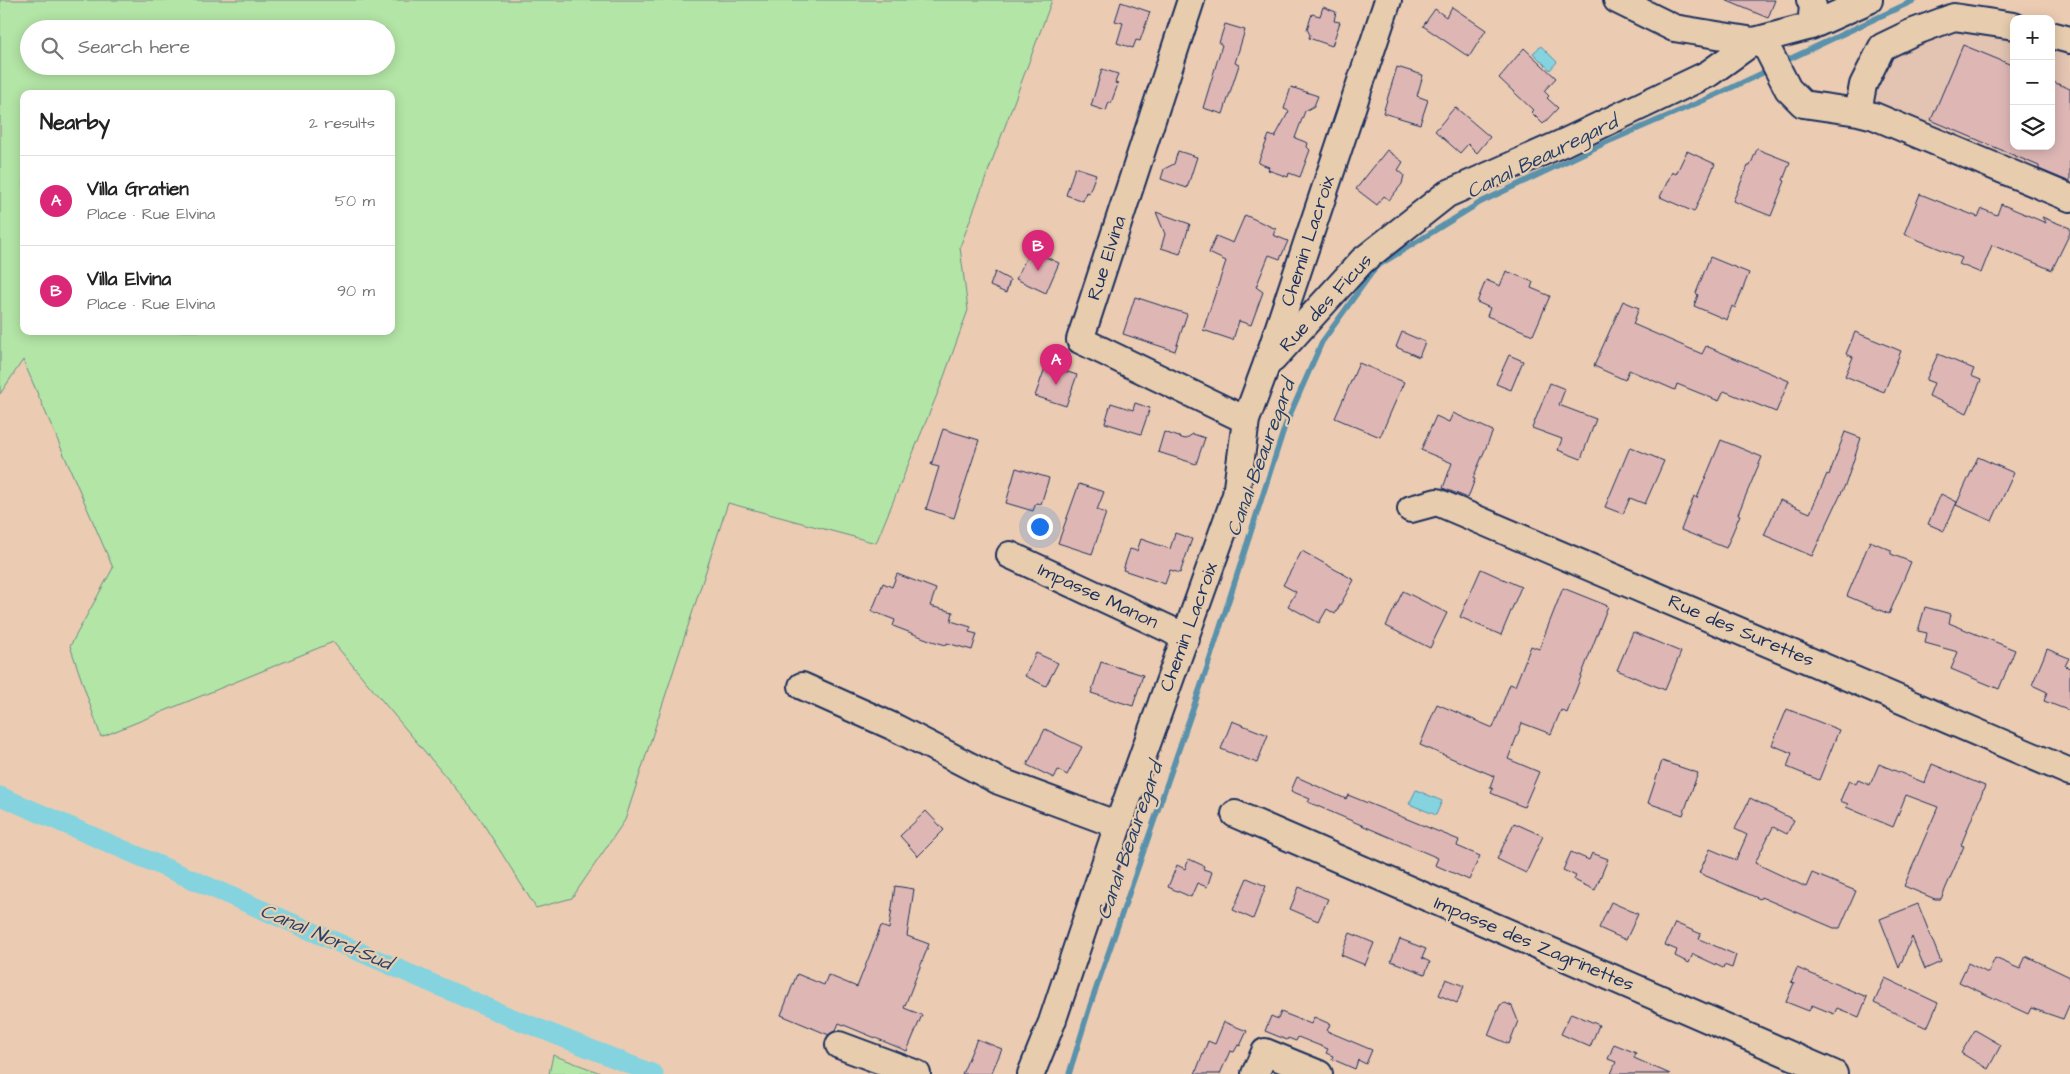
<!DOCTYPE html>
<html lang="en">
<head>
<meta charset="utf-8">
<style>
	:root { --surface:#fff; --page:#f6f6f6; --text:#222; --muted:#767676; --line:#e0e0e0; --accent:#db2777 }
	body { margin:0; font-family:"Architects Daughter",sans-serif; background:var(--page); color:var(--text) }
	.controls { position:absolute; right:15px; top:15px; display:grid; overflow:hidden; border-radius:10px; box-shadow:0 2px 12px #0003 }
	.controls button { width:45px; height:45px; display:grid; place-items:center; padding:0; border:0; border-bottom:1px solid var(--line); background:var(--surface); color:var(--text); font:25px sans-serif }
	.you { position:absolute; left:1039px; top:526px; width:18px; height:18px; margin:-12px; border:4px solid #fff; border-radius:50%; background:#1a73e8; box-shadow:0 0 0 8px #1a73e833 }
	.badge { display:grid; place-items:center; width:32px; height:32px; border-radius:50%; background:var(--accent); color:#fff; font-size:16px; font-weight:700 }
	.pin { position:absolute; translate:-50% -41px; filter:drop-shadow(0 1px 2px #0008) }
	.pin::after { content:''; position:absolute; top:26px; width:18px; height:15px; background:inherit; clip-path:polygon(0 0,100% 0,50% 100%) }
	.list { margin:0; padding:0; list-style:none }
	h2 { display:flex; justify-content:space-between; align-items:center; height:65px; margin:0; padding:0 20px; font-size:21px }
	h2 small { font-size:16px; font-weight:400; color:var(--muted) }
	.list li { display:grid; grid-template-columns:32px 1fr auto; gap:15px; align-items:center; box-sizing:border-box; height:90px; padding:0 20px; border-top:1px solid var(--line) }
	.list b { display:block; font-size:19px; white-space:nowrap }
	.list p { margin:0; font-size:16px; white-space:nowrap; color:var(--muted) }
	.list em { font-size:16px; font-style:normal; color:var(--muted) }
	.icon { flex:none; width:28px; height:28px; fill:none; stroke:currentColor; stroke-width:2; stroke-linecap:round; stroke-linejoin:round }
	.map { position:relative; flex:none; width:2070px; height:1074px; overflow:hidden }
	.search { position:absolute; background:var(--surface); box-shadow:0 2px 12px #0003; left:20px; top:20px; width:375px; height:55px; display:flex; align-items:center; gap:12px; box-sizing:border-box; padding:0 18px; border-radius:28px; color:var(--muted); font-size:19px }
	.panel { position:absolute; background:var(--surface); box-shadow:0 2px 12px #0003; left:20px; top:90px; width:375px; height:245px; border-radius:10px }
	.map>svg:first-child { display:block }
	.built { fill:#e3c3b1 }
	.green { fill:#b3e5a6; stroke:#678a82; fill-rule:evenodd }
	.water { fill:#84d3df; stroke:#5a91ab }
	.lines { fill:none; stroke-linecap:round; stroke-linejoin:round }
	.stream { stroke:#5a91ab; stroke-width:5.5 }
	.canal { stroke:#84d3df; stroke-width:19 }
	.building { fill:#deb7b5; stroke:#1b2f5e }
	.minor-casing { stroke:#1b2f5e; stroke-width:30 }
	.minor { stroke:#e7cdae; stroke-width:26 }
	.labels { text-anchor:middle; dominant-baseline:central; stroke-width:4.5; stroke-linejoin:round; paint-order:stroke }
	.street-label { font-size:19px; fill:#1b2f5e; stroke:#e7cdae }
	.water-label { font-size:20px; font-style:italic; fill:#263f6b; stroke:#e7cdae }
</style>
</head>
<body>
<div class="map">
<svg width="2070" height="1074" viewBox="0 0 2070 1074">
	<rect width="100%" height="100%" fill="#ebccb2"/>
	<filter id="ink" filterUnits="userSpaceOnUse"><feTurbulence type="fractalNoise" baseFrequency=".02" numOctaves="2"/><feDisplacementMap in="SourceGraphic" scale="10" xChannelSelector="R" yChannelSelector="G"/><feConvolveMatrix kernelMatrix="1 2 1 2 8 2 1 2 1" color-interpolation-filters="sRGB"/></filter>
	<g filter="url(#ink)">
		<path class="built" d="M 1955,21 L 2014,37 L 2014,146 L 2051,146 L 2051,47 L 2070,52 L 2070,182 L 1877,102 L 1875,79 L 1889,55 Z"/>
		<path class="green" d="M 0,0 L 1052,0 L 960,247 L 968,310 L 941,385 L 876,543 L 728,503 L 625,820 L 572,898 L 536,908 L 477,814 L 333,642 L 101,737 L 70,646 L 113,568 L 23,360 L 0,394 ZM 29,29 L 386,29 L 386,66 L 29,66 ZM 24,94 L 391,94 L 391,331 L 24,331 Z
			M 553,1055 L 603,1074 L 549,1074 Z"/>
		<path class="water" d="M 1541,46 L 1557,62 L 1550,70 L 1533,53 Z
			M 1416,790 L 1442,801 L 1436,815 L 1409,804 Z"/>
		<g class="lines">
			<path class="stream" d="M 1781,63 L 1915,0
				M 1069,1074 L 1090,1006 L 1207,668 L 1285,426 L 1322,342 L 1376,267 L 1481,202 L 1605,143 L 1716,95 L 1771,69"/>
			<path class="canal" d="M 0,796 L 505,1015 L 654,1074"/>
		</g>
		<path class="building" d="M 1725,0 L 1775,0 L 1768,18 Z
			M 1121,2 L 1150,12 L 1140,41 L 1136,40 L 1133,48 L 1117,43 L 1123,23 L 1115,21 Z
			M 1323,7 L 1336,12 L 1334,21 L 1340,22 L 1332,46 L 1309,38 L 1310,35 L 1307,29 L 1312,14 L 1320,16 Z
			M 1452,7 L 1486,30 L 1469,57 L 1423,26 L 1435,9 L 1446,17 Z
			M 1225,24 L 1245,30 L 1235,63 L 1239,65 L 1223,114 L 1203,108 L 1222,45 L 1219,43 Z
			M 1963,45 L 2014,66 L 2014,146 L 2051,146 L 2051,81 L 2070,89 L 2070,182 L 2039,169 L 2039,166 L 1931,120 Z
			M 1524,48 L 1556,78 L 1544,91 L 1549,96 L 1547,98 L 1558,108 L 1543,124 L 1531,112 L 1533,110 L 1499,78 Z
			M 1397,67 L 1423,75 L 1417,96 L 1428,100 L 1420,124 L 1383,113 Z
			M 1102,69 L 1118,74 L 1115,83 L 1118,84 L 1111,103 L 1109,102 L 1106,111 L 1091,106 Z
			M 1291,87 L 1318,96 L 1314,106 L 1305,111 L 1295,138 L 1308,143 L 1307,147 L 1310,150 L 1300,177 L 1289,173 L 1288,177 L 1268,170 L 1269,167 L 1258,163 L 1269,135 L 1275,137 L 1289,111 L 1284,109 Z
			M 1455,107 L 1490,137 L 1477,153 L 1468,144 L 1460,153 L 1435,131 Z
			M 1757,149 L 1790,162 L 1783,180 L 1785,181 L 1771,216 L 1733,201 L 1748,166 L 1750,166 Z
			M 1387,150 L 1403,162 L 1398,170 L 1404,175 L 1402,184 L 1389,200 L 1384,196 L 1377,205 L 1356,189 Z
			M 1178,151 L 1197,157 L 1187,188 L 1161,179 L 1164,169 L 1174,164 Z
			M 1687,151 L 1715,164 L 1694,212 L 1660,197 L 1672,172 L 1676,174 Z
			M 1075,167 L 1096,174 L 1089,193 L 1086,192 L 1083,201 L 1066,195 Z
			M 1920,194 L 1978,217 L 1982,209 L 1997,215 L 2001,204 L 2046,223 L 2042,217 L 2070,228 L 2070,233 L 2052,270 L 1992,245 L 1981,273 L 1959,264 L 1962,258 L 1904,234 Z
			M 1156,212 L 1190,224 L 1180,254 L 1161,248 L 1165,234 Z
			M 1245,215 L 1276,229 L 1273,235 L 1288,241 L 1280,259 L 1269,255 L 1256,287 L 1263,292 L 1251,325 L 1239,321 L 1233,340 L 1203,330 L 1226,261 L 1209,253 L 1216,236 L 1233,243 Z
			M 1030,250 L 1059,263 L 1046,293 L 1016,279 Z
			M 1710,257 L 1749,273 L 1735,308 L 1732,306 L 1727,320 L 1694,306 L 1698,295 L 1696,293 Z
			M 1506,271 L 1533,282 L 1531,288 L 1550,296 L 1533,335 L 1487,316 L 1490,308 L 1477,302 L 1486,280 L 1500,286 Z
			M 995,272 L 1010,280 L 1006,293 L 990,286 Z
			M 1135,297 L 1187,314 L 1175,351 L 1123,334 Z
			M 1623,301 L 1639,308 L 1633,324 L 1702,354 L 1706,346 L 1789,381 L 1776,412 L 1724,391 L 1719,401 L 1677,384 L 1675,390 L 1629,370 L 1625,380 L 1594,366 Z
			M 1402,332 L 1425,342 L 1419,357 L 1396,347 Z
			M 1855,332 L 1901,351 L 1884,392 L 1845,376 L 1853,357 L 1846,354 Z
			M 1938,354 L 1974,369 L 1971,376 L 1981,380 L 1967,413 L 1929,396 L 1934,383 L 1926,380 Z
			M 1509,355 L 1523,361 L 1511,390 L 1496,384 Z
			M 1359,363 L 1404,382 L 1380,437 L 1335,418 Z
			M 1046,365 L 1077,375 L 1066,406 L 1035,396 Z
			M 1550,383 L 1565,389 L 1559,405 L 1596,419 L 1581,459 L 1558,450 L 1562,439 L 1532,428 Z
			M 1111,403 L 1133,410 L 1135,403 L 1150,408 L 1141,434 L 1105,423 Z
			M 1453,413 L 1493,431 L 1473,478 L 1475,479 L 1468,498 L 1443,488 L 1452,463 L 1421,450 L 1436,416 L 1449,422 Z
			M 943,429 L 979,440 L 954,518 L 926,509 L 939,467 L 931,465 Z
			M 1164,432 L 1185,439 L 1193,434 L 1205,438 L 1196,464 L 1158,452 Z
			M 1845,432 L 1861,438 L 1846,483 L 1812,556 L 1764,535 L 1780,500 L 1810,513 L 1827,474 L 1829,475 Z
			M 1721,440 L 1762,457 L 1738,514 L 1740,515 L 1726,548 L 1681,530 L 1694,496 L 1697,498 Z
			M 1630,447 L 1664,461 L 1645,504 L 1630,498 L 1623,514 L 1605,507 Z
			M 1978,457 L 2014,473 L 1992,521 L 1956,505 Z
			M 1016,468 L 1049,478 L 1041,504 L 1036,503 L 1033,511 L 1006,503 Z
			M 1079,484 L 1104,492 L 1097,510 L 1106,513 L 1092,554 L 1058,543 Z
			M 1941,494 L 1957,502 L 1944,531 L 1928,524 Z
			M 1175,533 L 1192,539 L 1180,573 L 1170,570 L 1165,584 L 1123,570 L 1130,549 L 1137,551 L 1141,539 L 1170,549 Z
			M 1870,541 L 1891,550 L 1891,554 L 1911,562 L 1889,614 L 1847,596 Z
			M 1302,551 L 1354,580 L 1335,614 L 1327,609 L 1319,623 L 1288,606 L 1296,592 L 1283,585 Z
			M 1481,569 L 1521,587 L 1501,635 L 1460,617 Z
			M 897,574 L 936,589 L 930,606 L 953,612 L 951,621 L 971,627 L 969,632 L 977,634 L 972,650 L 947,643 L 946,645 L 932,641 L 893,626 L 895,620 L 872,611 L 883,583 L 892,587 Z
			M 1563,588 L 1608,606 L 1567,713 L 1561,710 L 1551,734 L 1522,723 L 1508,759 L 1539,772 L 1524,807 L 1491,793 L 1493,789 L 1490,787 L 1494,776 L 1420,745 L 1437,704 L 1493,728 L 1510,684 L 1515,686 L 1531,646 L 1539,649 Z
			M 1403,591 L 1447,613 L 1430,648 L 1386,626 Z
			M 1925,607 L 1951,614 L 1949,623 L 2015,650 L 1999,689 L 1951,669 L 1958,652 L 1925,643 L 1927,633 L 1918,631 Z
			M 1633,632 L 1681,652 L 1665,690 L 1617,670 Z
			M 2047,649 L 2069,658 L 2065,666 L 2070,668 L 2070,711 L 2044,701 L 2047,692 L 2032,685 Z
			M 1036,653 L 1058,663 L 1046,686 L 1025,676 Z
			M 1101,662 L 1143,675 L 1133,706 L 1091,693 Z
			M 1787,709 L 1839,730 L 1819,780 L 1787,767 L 1792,753 L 1772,745 Z
			M 1232,721 L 1268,735 L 1257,763 L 1221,749 Z
			M 1045,729 L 1082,747 L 1067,775 L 1058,770 L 1054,778 L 1027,765 Z
			M 1662,761 L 1698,773 L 1683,815 L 1648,803 Z
			M 1879,764 L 1925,783 L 1932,764 L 1985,786 L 1961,845 L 1964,846 L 1941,899 L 1935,899 L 1904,886 L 1938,807 L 1906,795 L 1893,827 L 1846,807 L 1848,804 L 1840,801 L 1849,780 L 1856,784 L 1858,780 L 1870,785 Z
			M 1297,777 L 1346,799 L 1348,795 L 1459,840 L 1457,846 L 1480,856 L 1469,880 L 1435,865 L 1438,858 L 1308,802 L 1310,799 L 1291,791 Z
			M 1750,798 L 1794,820 L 1787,834 L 1773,827 L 1755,863 L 1806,887 L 1812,873 L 1856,891 L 1840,928 L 1834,928 L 1761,897 L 1760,899 L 1699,873 L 1710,849 L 1736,860 L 1747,835 L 1735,829 Z
			M 926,811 L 944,830 L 918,856 L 900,836 Z
			M 1514,823 L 1543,836 L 1526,873 L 1497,859 Z
			M 1571,852 L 1589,860 L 1592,853 L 1608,859 L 1595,890 L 1574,880 L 1576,876 L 1563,870 Z
			M 1189,859 L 1204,866 L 1203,869 L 1212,872 L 1207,887 L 1197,883 L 1191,897 L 1168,887 L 1177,865 L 1185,869 Z
			M 1247,878 L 1266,886 L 1253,919 L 1233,910 Z
			M 895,886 L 914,889 L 907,936 L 929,944 L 904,1008 L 922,1015 L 907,1051 L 839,1023 L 836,1030 L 829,1035 L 781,1015 L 797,974 L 824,985 L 828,975 L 857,987 L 881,926 L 889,929 Z
			M 1299,887 L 1328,899 L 1318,921 L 1290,909 Z
			M 1611,902 L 1638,914 L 1626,940 L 1599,928 Z
			M 1918,904 L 1941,962 L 1925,969 L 1912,937 L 1899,968 L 1880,919 Z
			M 1675,923 L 1701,934 L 1699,939 L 1736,955 L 1732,968 L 1724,965 L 1723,968 L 1693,954 L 1689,963 L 1675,956 L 1677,950 L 1665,945 Z
			M 1350,933 L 1374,943 L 1365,965 L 1341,955 Z
			M 1400,939 L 1426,949 L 1422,958 L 1430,962 L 1425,974 L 1391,961 Z
			M 2026,956 L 2070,977 L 2070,1003 L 2063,1019 L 2031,1008 L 2028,1014 L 1959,982 L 1968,963 L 1988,973 L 1995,958 L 2020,969 Z
			M 1797,968 L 1867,997 L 1859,1017 L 1837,1008 L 1834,1014 L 1812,1005 L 1809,1011 L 1786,1002 L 1794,983 L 1791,982 Z
			M 1885,978 L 1938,1003 L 1927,1028 L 1874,1003 Z
			M 1446,979 L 1464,986 L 1457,1003 L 1439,995 Z
			M 1505,1003 L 1512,1006 L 1518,1021 L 1509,1044 L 1488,1035 L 1500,1005 Z
			M 1281,1012 L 1311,1024 L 1314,1017 L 1321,1020 L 1330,1024 L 1327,1031 L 1372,1050 L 1366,1064 L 1358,1060 L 1355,1069 L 1332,1059 L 1333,1056 L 1326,1053 L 1328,1049 L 1298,1037 L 1296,1041 L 1288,1038 L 1287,1040 L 1265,1031 L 1271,1016 L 1278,1019 Z
			M 1571,1013 L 1599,1025 L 1590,1047 L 1561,1034 Z
			M 1224,1022 L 1247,1031 L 1240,1046 L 1238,1045 L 1234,1052 L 1230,1051 L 1220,1074 L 1195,1074 L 1208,1041 L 1215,1044 Z
			M 1975,1030 L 2001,1045 L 1988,1069 L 1961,1053 Z
			M 977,1039 L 1002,1049 L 991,1074 L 962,1074 Z
			M 1614,1044 L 1636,1053 L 1634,1058 L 1670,1074 L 1611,1074 L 1616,1062 L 1608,1059 Z"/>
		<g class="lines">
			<defs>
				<path id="minor" d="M 1191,0 L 1080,340 L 1246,420
					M 1617,0 L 1674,28 L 1754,41 L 1767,48 L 1788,89 L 1803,104 L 1858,112 L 1874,116 L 2070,198
					M 1810,0 L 1813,6 L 1811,26
					M 2051,35 L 2070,40
					M 1858,112 L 1863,85 L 1882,47 L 1911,33 L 1954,17 L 2014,26
					M 1273,359 L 1362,261 L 1447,194 L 1565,142 L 1708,74 L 1754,41 L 1811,26 L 1869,0
					M 1411,509 L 1437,502 L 2070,772
					M 1010,555 L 1171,630 L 1186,639
					M 802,686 L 894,727 L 999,781 L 1118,825
					M 1235,814 L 1834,1074
					M 839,1045 L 917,1074
					M 1031,1074 L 1052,1022 L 1118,825 L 1236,495 L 1246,420 L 1266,366 L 1388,0
					M 1255,1074 L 1265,1052 L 1319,1074"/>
			</defs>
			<use href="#minor" class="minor-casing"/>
			<use href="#minor" class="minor"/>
		</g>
	</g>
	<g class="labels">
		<g class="street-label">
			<text transform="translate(1308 241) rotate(-72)">Chemin Lacroix</text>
			<text transform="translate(1107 258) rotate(-72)">Rue Elvina</text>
			<text transform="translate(1326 303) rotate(-47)">Rue des Ficus</text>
			<text transform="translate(1098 596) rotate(25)">Impasse Manon</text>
			<text transform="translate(1189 627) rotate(-70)">Chemin Lacroix</text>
			<text transform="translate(1741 631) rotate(23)">Rue des Surettes</text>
			<text transform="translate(1534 944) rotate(23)">Impasse des Zagrinettes</text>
		</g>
		<g class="water-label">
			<text transform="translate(1542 157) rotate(-26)">Canal Beauregard</text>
			<text transform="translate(1261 458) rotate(-70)">Canal Beauregard</text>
			<text transform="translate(1130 841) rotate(-71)">Canal Beauregard</text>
			<text transform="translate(326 937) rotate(23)">Canal Nord-Sud</text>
		</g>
	</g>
</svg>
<div class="controls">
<button>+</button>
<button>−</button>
<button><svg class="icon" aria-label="layers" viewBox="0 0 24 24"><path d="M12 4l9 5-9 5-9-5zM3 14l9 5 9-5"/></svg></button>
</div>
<div class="you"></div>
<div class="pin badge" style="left:1056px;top:385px">A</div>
<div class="pin badge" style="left:1038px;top:271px">B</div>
<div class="search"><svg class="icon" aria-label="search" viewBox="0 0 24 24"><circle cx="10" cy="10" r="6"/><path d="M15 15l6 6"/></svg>Search here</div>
<section class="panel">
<h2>Nearby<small>2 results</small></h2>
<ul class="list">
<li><span class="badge">A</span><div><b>Villa Gratien</b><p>Place · Rue Elvina</p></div><em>50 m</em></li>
<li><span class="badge">B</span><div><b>Villa Elvina</b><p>Place · Rue Elvina</p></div><em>90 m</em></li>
</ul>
</section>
</div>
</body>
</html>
